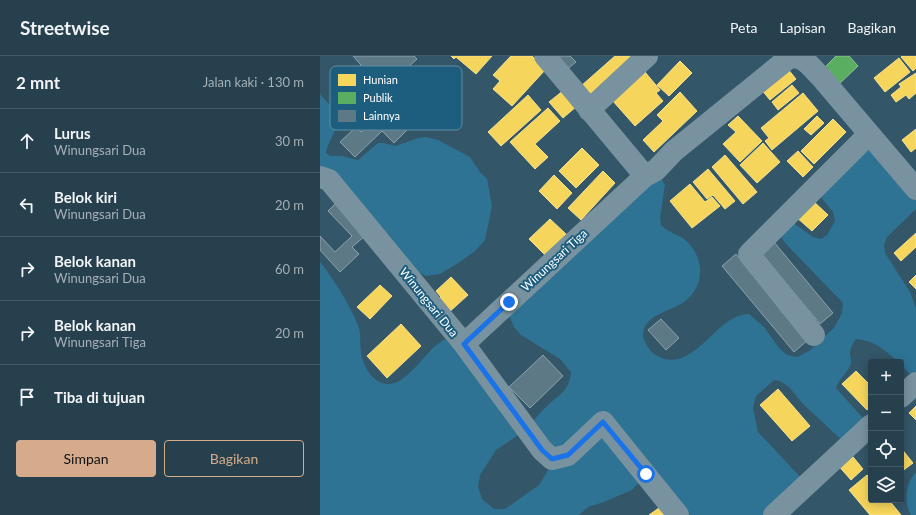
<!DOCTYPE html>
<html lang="id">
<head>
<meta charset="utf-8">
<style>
	:root { --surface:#26404e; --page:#324b58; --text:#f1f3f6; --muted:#a4afb6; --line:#425966; --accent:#d6ab8b }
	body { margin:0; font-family:Lato,sans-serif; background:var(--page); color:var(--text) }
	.controls { position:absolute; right:12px; bottom:12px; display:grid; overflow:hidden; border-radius:4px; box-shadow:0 2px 10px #0003 }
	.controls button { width:36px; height:36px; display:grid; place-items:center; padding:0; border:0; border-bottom:1px solid var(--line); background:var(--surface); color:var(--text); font:20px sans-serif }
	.stop { position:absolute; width:12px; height:12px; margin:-9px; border:3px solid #1a73e8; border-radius:50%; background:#fff }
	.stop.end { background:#1a73e8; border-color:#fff; box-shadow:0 1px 4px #0008 }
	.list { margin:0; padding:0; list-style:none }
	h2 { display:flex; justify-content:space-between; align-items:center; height:52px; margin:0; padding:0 16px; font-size:17px }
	h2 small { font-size:13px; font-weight:400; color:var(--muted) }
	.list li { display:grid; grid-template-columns:26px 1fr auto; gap:12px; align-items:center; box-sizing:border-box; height:64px; padding:0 16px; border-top:1px solid var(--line) }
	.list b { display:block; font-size:15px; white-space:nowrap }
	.list p { margin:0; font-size:13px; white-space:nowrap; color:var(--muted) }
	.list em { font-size:13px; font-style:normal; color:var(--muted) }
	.actions { display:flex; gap:8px; padding:12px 16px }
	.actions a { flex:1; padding:9px 0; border:1px solid var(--accent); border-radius:4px; text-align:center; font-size:14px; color:var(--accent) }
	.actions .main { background:var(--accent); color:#111 }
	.icon { flex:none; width:22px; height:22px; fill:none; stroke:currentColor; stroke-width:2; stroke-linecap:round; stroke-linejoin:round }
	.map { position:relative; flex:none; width:596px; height:459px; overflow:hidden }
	header { display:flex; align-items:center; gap:24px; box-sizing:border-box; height:56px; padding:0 20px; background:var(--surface); border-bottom:1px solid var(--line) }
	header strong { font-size:19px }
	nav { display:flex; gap:22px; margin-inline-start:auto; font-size:14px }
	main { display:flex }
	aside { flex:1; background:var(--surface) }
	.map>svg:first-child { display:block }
	.green { fill:#2e7393; fill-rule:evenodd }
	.homes { fill:#f6d55c; stroke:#f9e28d }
	.public { fill:#5aae61; stroke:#8cc690 }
	.building { fill:#5e7986; stroke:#8ca2ad }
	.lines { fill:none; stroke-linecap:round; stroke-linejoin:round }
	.street { stroke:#78929f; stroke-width:22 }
	.route { stroke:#1a73e8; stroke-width:5 }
	.labels { text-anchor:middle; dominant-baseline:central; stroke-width:4; stroke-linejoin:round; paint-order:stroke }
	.street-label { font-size:12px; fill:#fff; stroke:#1d5e7e }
	.key { fill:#1d5e7e; stroke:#618ea5; stroke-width:1 }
	.key-label { font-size:11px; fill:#fff }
</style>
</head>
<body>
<header>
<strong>Streetwise</strong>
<nav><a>Peta</a><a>Lapisan</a><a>Bagikan</a></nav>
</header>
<main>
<aside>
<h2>2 mnt<small>Jalan kaki · 130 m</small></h2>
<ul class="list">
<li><svg class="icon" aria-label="ahead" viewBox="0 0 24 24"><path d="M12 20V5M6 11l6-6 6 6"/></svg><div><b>Lurus</b><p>Winungsari Dua</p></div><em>30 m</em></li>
<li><svg class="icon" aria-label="left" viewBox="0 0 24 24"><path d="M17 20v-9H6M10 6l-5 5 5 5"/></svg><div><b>Belok kiri</b><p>Winungsari Dua</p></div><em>20 m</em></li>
<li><svg class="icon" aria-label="right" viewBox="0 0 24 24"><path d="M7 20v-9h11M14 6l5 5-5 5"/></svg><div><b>Belok kanan</b><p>Winungsari Dua</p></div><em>60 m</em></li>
<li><svg class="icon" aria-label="right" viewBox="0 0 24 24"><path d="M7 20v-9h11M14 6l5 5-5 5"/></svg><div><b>Belok kanan</b><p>Winungsari Tiga</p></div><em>20 m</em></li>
<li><svg class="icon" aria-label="arrive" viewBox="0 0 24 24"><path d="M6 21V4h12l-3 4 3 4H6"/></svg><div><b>Tiba di tujuan</b></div></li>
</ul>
<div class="actions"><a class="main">Simpan</a><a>Bagikan</a></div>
</aside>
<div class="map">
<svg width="596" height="459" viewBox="0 0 596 459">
	<rect width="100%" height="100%" fill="#335668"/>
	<path class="green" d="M 0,38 C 5,44 12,51 17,58 C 23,67 7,85 6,97 L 11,100 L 22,100 L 38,104 L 58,87 L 63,87 L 76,90 L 98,82 L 106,81 L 118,84 L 150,101 L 160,116 L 167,123 L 172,150 L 165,184 L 154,196 L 138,207 L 120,218 L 106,220 L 90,213 L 0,121 Z
		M 549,78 L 596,133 L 596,153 L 567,181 L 564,189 L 565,197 L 590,236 L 596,252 L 596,324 L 581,309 L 581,306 L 578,306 C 564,293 555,285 536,283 C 533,287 530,292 530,298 C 530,301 532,304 531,307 C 529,316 519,322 516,332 L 550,370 L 528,390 L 483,348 L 469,331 L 460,325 L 454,324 L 436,340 L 433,352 L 438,376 L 487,428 L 454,459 L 358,459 L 326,419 L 312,434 L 284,446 L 268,451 L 259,459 L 0,459 L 0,206 C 12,220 33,254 39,272 C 41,281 40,288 41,296 C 43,312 56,333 75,327 C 87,323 104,301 113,292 C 117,288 121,286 125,283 L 207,373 C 213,366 219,357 226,351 C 239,338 249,336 251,316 L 240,303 L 201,279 L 194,271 L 189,259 L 336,114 L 345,129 L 340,162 L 341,169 C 344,172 347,174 351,176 C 355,179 361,180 364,183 C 385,200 386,230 364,246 C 350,256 324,258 323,279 C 323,284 329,294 333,297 C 372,325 395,257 429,258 L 444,271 L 459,292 L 467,299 L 477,301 L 489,295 L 514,272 L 522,257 L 523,247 L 465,187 L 461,181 L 458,169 L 472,166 L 493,181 L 501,183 L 507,179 L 515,165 L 513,156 L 494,133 ZM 207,373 L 232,403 L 227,416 L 219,429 L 185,453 L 174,453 L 162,443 L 158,431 L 160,419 L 176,394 Z
		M 596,416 L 596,459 L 591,459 C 583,447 586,426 596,416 Z"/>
	<path class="homes" d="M 131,0 L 172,0 L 156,18 L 136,1 L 134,3 Z
		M 191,0 L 212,0 L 226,13 L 192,50 L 173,33 L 180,25 L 173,19 Z
		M 295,0 L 309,0 L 312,2 L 270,40 L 261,30 Z
		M 582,0 L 596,0 L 596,12 L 593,15 L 581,1 Z
		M 579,2 L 590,16 L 565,36 L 554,22 Z
		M 360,5 L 372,17 L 349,40 L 337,29 Z
		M 467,12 L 476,23 L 450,44 L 441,33 Z
		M 325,16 L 340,34 L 336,37 L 343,45 L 315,70 L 292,44 Z
		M 596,17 L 596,37 L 589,43 L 586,39 L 576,46 L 571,39 L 581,31 L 579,28 Z
		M 472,29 L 479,37 L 458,54 L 452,46 Z
		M 244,34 L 257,50 L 243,62 L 229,46 Z
		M 360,36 L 377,55 L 334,96 L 323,84 L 343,65 L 337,59 Z
		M 483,37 L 498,55 L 452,94 L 445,85 L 449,82 L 441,72 Z
		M 208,39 L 221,54 L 181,90 L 168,76 Z
		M 228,52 L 240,65 L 215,88 L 228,101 L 215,113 L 190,86 Z
		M 418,60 L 442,85 L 420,106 L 403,88 L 416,76 L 408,69 Z
		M 497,60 L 504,67 L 491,79 L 484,73 Z
		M 513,63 L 526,76 L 494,108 L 481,95 Z
		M 596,73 L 596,92 L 591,96 L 582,84 Z
		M 443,87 L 460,106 L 437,127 L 420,109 Z
		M 262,92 L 279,109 L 256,132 L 239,115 Z
		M 478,95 L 493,111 L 483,121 L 467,105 Z
		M 405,99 L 437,136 L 423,148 L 392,111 Z
		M 388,113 L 415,145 L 405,153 L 393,139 L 387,143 L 373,126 Z
		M 283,115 L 295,127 L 261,164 L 248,152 Z
		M 234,119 L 252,137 L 237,153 L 219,135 Z
		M 370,128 L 385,146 L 392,141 L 400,150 L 372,172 L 350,145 Z
		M 491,143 L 508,159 L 492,175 L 475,160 Z
		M 230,163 L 247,179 L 226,200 L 209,183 Z
		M 596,177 L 596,191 L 581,205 L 574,197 Z
		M 596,219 L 596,233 L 589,226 Z
		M 131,221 L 148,239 L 127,258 L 116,246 L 121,241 L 116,235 Z
		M 60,229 L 72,240 L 50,263 L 37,251 Z
		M 81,268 L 101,290 L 67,322 L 47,300 Z
		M 536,315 L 551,330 L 551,351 L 547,354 L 522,328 Z
		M 458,333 L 490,370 L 472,385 L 440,349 Z
		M 596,350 L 596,364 L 589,357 Z
		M 581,392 L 593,407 L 581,416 Z
		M 529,396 L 543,413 L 531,424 L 516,407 Z
		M 547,419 L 551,423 L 551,444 L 569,444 L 581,459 L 550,459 L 529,434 Z
		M 346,447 L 355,459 L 329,459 Z"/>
	<path class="public" d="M 516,0 L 529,0 L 538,10 L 518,29 L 503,13 Z"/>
	<path class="building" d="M 33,0 L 94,0 L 97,3 L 84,15 L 107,39 L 86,59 L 94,67 L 74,87 L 62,75 L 35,101 L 20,86 L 36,71 L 41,76 L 66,53 L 32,17 L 41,9 Z
		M 232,0 L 250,0 L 256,6 L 245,15 Z
		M 15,148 L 45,180 L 32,191 L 39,198 L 20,216 L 0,194 L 0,180 L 15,196 L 32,180 L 8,155 Z
		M 454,186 L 513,257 L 500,268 L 441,197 Z
		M 416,198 L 488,284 L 474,296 L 402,210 Z
		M 341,263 L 359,282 L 346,294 L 328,274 Z
		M 223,299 L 243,320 L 210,352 L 189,331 Z"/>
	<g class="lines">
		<path class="street" d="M 225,0 L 325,120 L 336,114 L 354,95 L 470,1 C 484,0 490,10 500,20 L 596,133
			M 269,54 L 327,0
			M 0,121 L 9,124 L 144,288 L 222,394 L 232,403 L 248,399 L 283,366 L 358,459
			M 494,279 L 429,198 L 549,78
			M 144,288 L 325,120
			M 581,341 L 596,327
			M 454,459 L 551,369"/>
	</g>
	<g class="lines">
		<path class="route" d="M 189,246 L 144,288 L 222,394 L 232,403 L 248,399 L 283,366 L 326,418"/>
	</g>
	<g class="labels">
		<g class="street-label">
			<text transform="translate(234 204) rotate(-43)">Winungsari Tiga</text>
			<text transform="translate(109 246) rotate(51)">Winungsari Dua</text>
		</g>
	</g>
	<rect x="10" y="10" width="132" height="64" rx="6" class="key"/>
	<rect x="18" y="18" width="18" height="12" fill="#f6d55c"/>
	<rect x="18" y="36" width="18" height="12" fill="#5aae61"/>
	<rect x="18" y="54" width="18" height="12" fill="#5e7986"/>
	<g class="key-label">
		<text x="43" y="28">Hunian</text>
		<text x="43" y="46">Publik</text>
		<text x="43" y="64">Lainnya</text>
	</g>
</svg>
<div class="controls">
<button>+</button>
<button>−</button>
<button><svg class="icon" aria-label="locate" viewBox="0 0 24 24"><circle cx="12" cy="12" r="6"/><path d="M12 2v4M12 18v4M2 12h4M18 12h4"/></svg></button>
<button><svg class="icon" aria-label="layers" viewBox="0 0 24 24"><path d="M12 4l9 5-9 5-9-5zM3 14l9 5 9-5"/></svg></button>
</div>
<div class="stop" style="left:326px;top:418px"></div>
<div class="stop end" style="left:189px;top:246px"></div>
</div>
</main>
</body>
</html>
